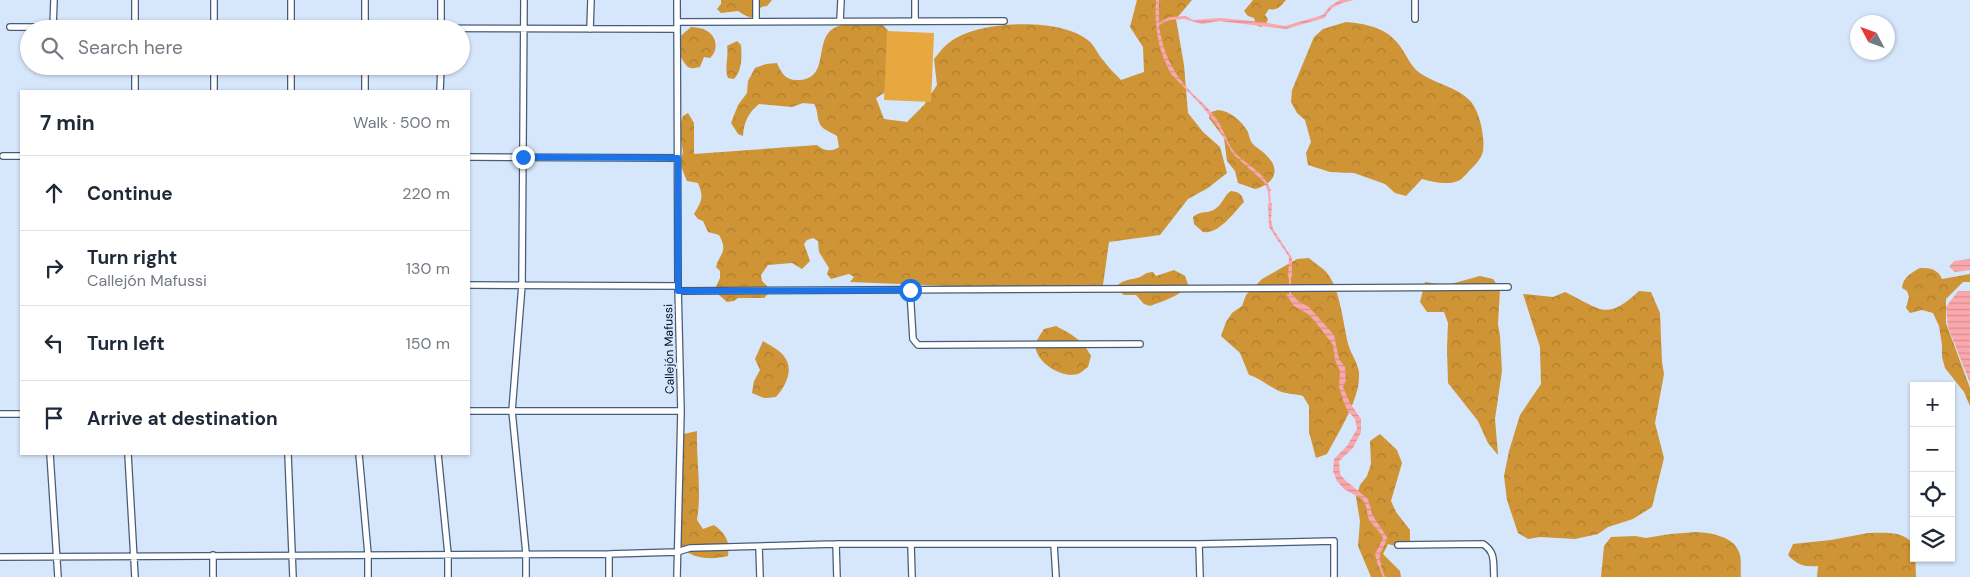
<!DOCTYPE html>
<html lang="en">
<head>
<meta charset="utf-8">
<style>
	:root { --surface:#fff; --page:#f2f2f3; --text:#1f2937; --muted:#747a83; --line:#e0e1e3 }
	body { margin:0; font-family:"DM Sans",sans-serif; background:var(--page); color:var(--text) }
	.controls { position:absolute; right:15px; bottom:15px; display:grid; overflow:hidden; border-radius:0px; box-shadow:0 1px 4px #0004 }
	.controls button { width:45px; height:45px; display:grid; place-items:center; padding:0; border:0; border-bottom:1px solid var(--line); background:var(--surface); color:var(--text); font:25px sans-serif }
	.compass { position:absolute; left:1850px; top:15px; width:45px; height:45px; border-radius:50%; background:var(--surface); box-shadow:0 1px 4px #0004; rotate:311deg }
	.stop { position:absolute; width:15px; height:15px; margin:-11px; border:4px solid #1a73e8; border-radius:50%; background:#fff }
	.stop.end { background:#1a73e8; border-color:#fff; box-shadow:0 1px 5px #0008 }
	.list { margin:0; padding:0; list-style:none }
	h2 { display:flex; justify-content:space-between; align-items:center; height:65px; margin:0; padding:0 20px; font-size:21px }
	h2 small { font-size:16px; font-weight:400; color:var(--muted) }
	.list li { display:grid; grid-template-columns:32px 1fr auto; gap:15px; align-items:center; box-sizing:border-box; height:75px; padding:0 20px; border-top:1px solid var(--line) }
	.list b { display:block; font-size:19px; white-space:nowrap }
	.list p { margin:0; font-size:16px; white-space:nowrap; color:var(--muted) }
	.list em { font-size:16px; font-style:normal; color:var(--muted) }
	.icon { flex:none; width:28px; height:28px; fill:none; stroke:currentColor; stroke-width:2; stroke-linecap:round; stroke-linejoin:round }
	.map { position:relative; flex:none; width:1970px; height:577px; overflow:hidden }
	.search { position:absolute; background:var(--surface); box-shadow:0 1px 4px #0004; left:20px; top:20px; width:450px; height:55px; display:flex; align-items:center; gap:12px; box-sizing:border-box; padding:0 18px; border-radius:28px; color:var(--muted); font-size:19px }
	.panel { position:absolute; background:var(--surface); box-shadow:0 1px 4px #0004; left:20px; top:90px; width:450px; height:365px; border-radius:0px }
	.map>svg:first-child { display:block }
	.forest { fill:url(#forest-crowns) }
	.green { fill:#e7a840 }
	.water { fill:url(#water-rules) }
	.lines { fill:none; stroke-linecap:round; stroke-linejoin:round }
	.stream { stroke:#faa8ac; stroke-width:2 }
	.street-casing { stroke:#455c7a; stroke-width:8 }
	.street { stroke:#fff; stroke-width:5.5 }
	.route { stroke:#1a73e8; stroke-width:6 }
	.labels { text-anchor:middle; dominant-baseline:central; stroke-width:4.5; stroke-linejoin:round; paint-order:stroke }
	.street-label { font-size:12px; fill:#040c17; stroke:#d6e6fb }
</style>
</head>
<body>
<div class="map">
<svg width="1970" height="577" viewBox="0 0 1970 577">
	<defs>
		<pattern id="forest-crowns" width="20" height="18" patternUnits="userSpaceOnUse" patternTransform="scale(1.25)"><rect width="20" height="18" fill="#ce9435"/><path d="M2 6a3 3 0 1 1 6 0M12 15a3 3 0 1 1 6 0" fill="none" stroke="#af7e2e"/></pattern>
		<pattern id="water-rules" width="6" height="5" patternUnits="userSpaceOnUse" patternTransform="scale(1.25)"><rect width="6" height="5" fill="#faa8ac"/><path d="M0 2.5h6" fill="none" stroke="#d58f93"/></pattern>
	</defs>
	<rect width="100%" height="100%" fill="#d6e6fb"/>
	<path class="forest" d="M 721,0 L 772,0 L 767,6 L 761,7 L 759,11 L 759,17 C 750,19 746,16 738,11 L 721,13 L 717,9 L 721,4 Z
		M 1137,0 L 1192,0 L 1176,19 L 1184,65 L 1188,113 L 1203,132 L 1220,147 L 1227,173 L 1208,188 L 1188,199 L 1160,235 L 1109,242 L 1102,292 L 850,282 L 854,277 L 849,274 L 831,279 L 827,274 L 829,268 L 819,252 L 818,241 L 813,238 L 807,240 L 804,244 L 810,261 L 802,269 L 792,263 L 768,265 L 761,275 L 762,281 L 770,289 L 768,294 L 764,298 L 738,298 L 734,301 L 727,302 L 718,294 L 715,289 L 720,278 L 720,271 L 716,267 C 719,254 729,252 719,235 L 708,232 L 703,221 L 698,219 L 694,214 C 702,200 704,198 698,183 L 687,181 L 680,164 L 683,152 L 679,129 L 683,116 L 688,113 L 694,123 L 694,154 L 817,145 C 823,151 832,152 839,147 L 837,136 C 833,133 826,131 822,127 C 816,121 819,111 814,104 L 803,103 L 792,107 L 759,104 C 748,113 744,122 743,136 L 738,134 L 731,123 L 738,105 L 747,93 L 748,81 L 755,68 L 766,64 L 777,63 C 781,72 785,80 796,80 C 829,81 815,46 830,31 C 839,22 867,21 879,21 L 895,38 L 895,86 L 876,98 L 884,119 L 907,122 L 924,105 L 937,85 L 934,59 C 939,53 944,46 950,42 C 978,20 1062,17 1089,41 C 1095,46 1098,55 1103,60 C 1108,67 1115,74 1121,80 L 1144,72 L 1143,47 L 1130,27 Z
		M 1253,0 L 1286,0 C 1281,6 1277,11 1269,9 L 1265,15 L 1268,19 L 1266,24 L 1261,27 L 1256,25 L 1254,18 L 1248,16 L 1244,11 Z
		M 1346,22 C 1368,24 1389,28 1402,49 C 1408,58 1412,69 1423,75 C 1439,85 1460,88 1472,103 C 1480,114 1485,137 1483,151 C 1481,160 1474,166 1468,172 C 1465,175 1462,179 1460,180 C 1448,186 1433,182 1422,179 L 1406,196 L 1395,193 L 1385,184 L 1354,173 L 1330,172 L 1308,165 L 1306,153 L 1311,142 L 1305,120 L 1297,113 L 1291,102 L 1292,90 L 1314,37 L 1323,29 Z
		M 691,27 C 695,27 699,28 703,29 C 716,33 720,49 710,58 L 704,57 L 700,67 C 696,68 692,69 688,67 C 683,63 675,47 677,41 C 679,36 687,31 691,27 Z
		M 737,41 L 741,45 C 742,56 742,71 734,79 L 728,78 C 724,67 729,57 727,46 Z
		M 1218,110 C 1230,111 1242,121 1248,132 C 1249,136 1250,140 1252,143 C 1256,148 1263,151 1267,156 C 1282,171 1273,184 1255,189 L 1238,183 L 1235,171 L 1227,161 L 1224,138 L 1209,118 L 1211,112 Z
		M 1231,191 C 1239,192 1242,194 1244,202 C 1233,213 1220,234 1203,232 L 1194,224 L 1193,217 C 1201,210 1208,214 1215,209 C 1223,204 1224,195 1231,191 Z
		M 1309,258 C 1314,263 1322,267 1327,273 C 1341,290 1343,326 1349,347 C 1352,355 1357,362 1359,372 C 1359,376 1359,382 1358,387 C 1353,410 1338,433 1327,454 L 1316,458 L 1309,432 L 1309,406 L 1303,396 C 1296,394 1286,394 1279,391 C 1268,386 1260,378 1249,375 L 1240,353 L 1221,336 L 1226,322 L 1232,313 L 1242,306 L 1246,295 L 1262,279 L 1297,259 Z
		M 1920,268 C 1930,268 1938,269 1942,279 L 1970,274 L 1970,282 L 1963,282 L 1946,299 L 1946,323 L 1970,388 L 1970,406 L 1964,392 L 1945,368 L 1942,357 L 1942,345 L 1939,326 L 1933,313 L 1922,310 L 1910,313 L 1906,308 L 1909,297 L 1907,291 L 1902,288 C 1903,277 1911,273 1920,268 Z
		M 1174,270 L 1185,276 L 1189,287 C 1177,296 1164,301 1150,306 L 1144,304 L 1136,295 L 1124,295 L 1115,288 C 1122,280 1128,280 1137,278 C 1144,276 1145,272 1153,272 L 1156,276 Z
		M 1480,276 L 1493,279 L 1500,289 L 1498,324 L 1500,336 L 1502,371 L 1495,419 L 1498,455 L 1488,443 L 1478,421 L 1448,383 L 1447,349 L 1448,323 L 1444,312 L 1427,312 L 1420,302 L 1425,282 L 1447,285 Z
		M 1639,291 L 1651,292 L 1660,313 L 1662,362 L 1664,374 L 1655,423 L 1664,458 L 1652,507 L 1633,519 L 1608,527 L 1598,534 L 1575,539 L 1540,537 L 1528,539 L 1518,533 L 1507,500 L 1504,476 L 1509,451 L 1520,415 L 1541,384 L 1540,347 L 1523,294 L 1553,297 L 1565,292 C 1600,308 1605,323 1639,291 Z
		M 1056,326 C 1071,334 1083,340 1091,356 L 1088,367 C 1085,369 1081,373 1078,374 C 1063,378 1041,366 1036,350 C 1034,343 1040,335 1044,329 Z
		M 763,341 C 769,345 778,349 783,355 C 795,368 786,386 776,397 L 764,398 L 752,393 L 754,381 L 760,370 L 755,359 Z
		M 697,431 C 696,460 702,490 697,520 L 703,529 L 714,525 C 726,534 730,541 728,556 C 711,560 696,559 682,549 L 677,525 L 677,444 L 684,434 Z
		M 1380,434 L 1397,450 L 1402,463 L 1391,501 L 1396,512 L 1410,530 L 1410,542 L 1399,547 L 1388,544 L 1383,554 L 1400,571 L 1401,577 L 1371,577 L 1358,546 L 1360,521 L 1356,497 L 1360,485 L 1367,476 L 1371,464 L 1370,441 Z
		M 1697,532 C 1711,533 1733,536 1739,552 C 1742,559 1740,570 1741,577 L 1601,577 L 1604,546 L 1611,537 L 1635,536 L 1646,538 L 1670,534 Z
		M 1868,533 C 1882,533 1905,530 1913,545 C 1915,550 1916,570 1916,577 L 1817,577 L 1818,566 C 1804,567 1797,565 1788,555 L 1793,544 L 1831,540 Z"/>
	<path class="green" d="M 887,31 L 934,33 L 931,102 L 884,100 Z"/>
	<path class="water" d="M 1156,0 L 1159,0 L 1159,22 L 1170,17 L 1186,16 L 1193,20 L 1220,18 L 1262,22 L 1285,26 L 1323,15 L 1330,6 L 1340,0 L 1354,0 L 1342,3 L 1332,8 L 1324,18 L 1286,29 L 1219,21 L 1202,24 L 1184,19 L 1170,20 L 1159,25 C 1162,50 1172,72 1189,90 C 1199,100 1210,109 1218,121 C 1225,132 1228,146 1237,155 C 1249,166 1266,174 1271,191 L 1268,191 L 1264,182 L 1233,154 L 1216,124 L 1201,105 L 1171,74 C 1158,51 1154,25 1156,0 Z
		M 1272,203 L 1271,220 L 1273,229 L 1292,258 L 1292,277 L 1288,278 L 1289,257 L 1269,227 L 1268,204 Z
		M 1970,259 L 1970,270 L 1955,272 L 1949,267 L 1954,261 Z
		M 1958,291 L 1970,291 L 1970,383 L 1948,327 L 1946,307 Z
		M 1286,294 L 1293,295 L 1298,301 L 1309,307 L 1334,335 L 1339,359 L 1345,367 L 1346,380 L 1343,387 L 1350,403 L 1361,419 L 1361,432 L 1353,448 L 1339,461 L 1340,474 L 1345,480 L 1368,499 L 1373,516 L 1387,537 C 1386,549 1375,552 1382,565 L 1378,566 L 1375,554 L 1383,538 L 1380,533 L 1369,520 L 1365,503 L 1362,499 L 1344,489 L 1337,481 L 1333,471 L 1334,459 L 1347,446 L 1357,429 L 1355,419 L 1347,410 L 1343,400 L 1339,387 L 1340,371 L 1335,360 L 1333,345 L 1314,320 L 1308,314 L 1294,306 Z"/>
	<g class="lines">
		<path class="stream" d="M 1269,191 L 1270,206
			M 1290,295 L 1290,275
			M 1379,564 L 1384,577"/>
		<defs>
			<path id="street" d="M 135,0 L 135,29
				M 291,0 L 291,29
				M 524,0 L 522,285 L 512,411 L 526,553 L 526,577
				M 677,0 L 678,286 L 681,411 L 677,577
				M 756,0 L 756,22
				M 1415,0 L 1415,19
				M 840,21 L 841,0
				M 915,21 L 915,0
				M 677,22 L 1004,21
				M 10,27 L 677,29
				M 53,27 L 54,0
				M 214,29 L 214,0
				M 365,29 L 365,0
				M 441,29 L 441,0
				M 590,29 L 591,0
				M 135,66 L 135,91
				M 291,66 L 291,91
				M 214,91 L 214,66
				M 365,91 L 365,66
				M 440,91 L 441,66
				M 3,156 L 21,156
				M 469,157 L 677,158
				M 469,285 L 678,286
				M 910,290 L 913,339 L 918,345 L 1140,344
				M 678,291 L 1508,287
				M 469,411 L 681,411
				M 0,414 L 21,414
				M 50,454 L 58,577
				M 128,454 L 135,577
				M 288,454 L 293,577
				M 359,454 L 368,554 L 368,577
				M 438,454 L 448,554 L 448,577
				M 836,544 L 837,577
				M 1054,544 L 1056,577
				M 1199,544 L 1200,577
				M 911,545 L 912,577
				M 1398,545 L 1483,544 C 1496,552 1493,563 1494,577
				M 759,547 L 760,577
				M 0,557 L 609,554 L 677,552 L 690,548 L 836,544 L 1199,544 L 1334,541 L 1334,577
				M 213,577 L 213,555
				M 609,577 L 609,554"/>
		</defs>
		<use href="#street" class="street-casing"/>
		<use href="#street" class="street"/>
	</g>
	<g class="lines">
		<path class="route" d="M 523,157 L 678,158 L 678,291 L 910,290"/>
	</g>
	<g class="labels">
		<g class="street-label">
			<text transform="translate(669 349) rotate(-91)">Callejón Mafussi</text>
		</g>
	</g>
</svg>
<div class="controls">
<button>+</button>
<button>−</button>
<button><svg class="icon" aria-label="locate" viewBox="0 0 24 24"><circle cx="12" cy="12" r="6"/><path d="M12 2v4M12 18v4M2 12h4M18 12h4"/></svg></button>
<button><svg class="icon" aria-label="layers" viewBox="0 0 24 24"><path d="M12 4l9 5-9 5-9-5zM3 14l9 5 9-5"/></svg></button>
</div>
<svg class="compass" viewBox="-18 -18 36 36"><path d="M0-13l5 13h-10z" fill="#e53935"/><path d="M0 13l5-13h-10z" fill="#747a83"/></svg>
<div class="stop" style="left:910px;top:290px"></div>
<div class="stop end" style="left:523px;top:157px"></div>
<div class="search"><svg class="icon" aria-label="search" viewBox="0 0 24 24"><circle cx="10" cy="10" r="6"/><path d="M15 15l6 6"/></svg>Search here</div>
<section class="panel">
<h2>7 min<small>Walk · 500 m</small></h2>
<ul class="list">
<li><svg class="icon" aria-label="ahead" viewBox="0 0 24 24"><path d="M12 20V5M6 11l6-6 6 6"/></svg><div><b>Continue</b></div><em>220 m</em></li>
<li><svg class="icon" aria-label="right" viewBox="0 0 24 24"><path d="M7 20v-9h11M14 6l5 5-5 5"/></svg><div><b>Turn right</b><p>Callejón Mafussi</p></div><em>130 m</em></li>
<li><svg class="icon" aria-label="left" viewBox="0 0 24 24"><path d="M17 20v-9H6M10 6l-5 5 5 5"/></svg><div><b>Turn left</b></div><em>150 m</em></li>
<li><svg class="icon" aria-label="arrive" viewBox="0 0 24 24"><path d="M6 21V4h12l-3 4 3 4H6"/></svg><div><b>Arrive at destination</b></div></li>
</ul>
</section>
</div>
</body>
</html>
